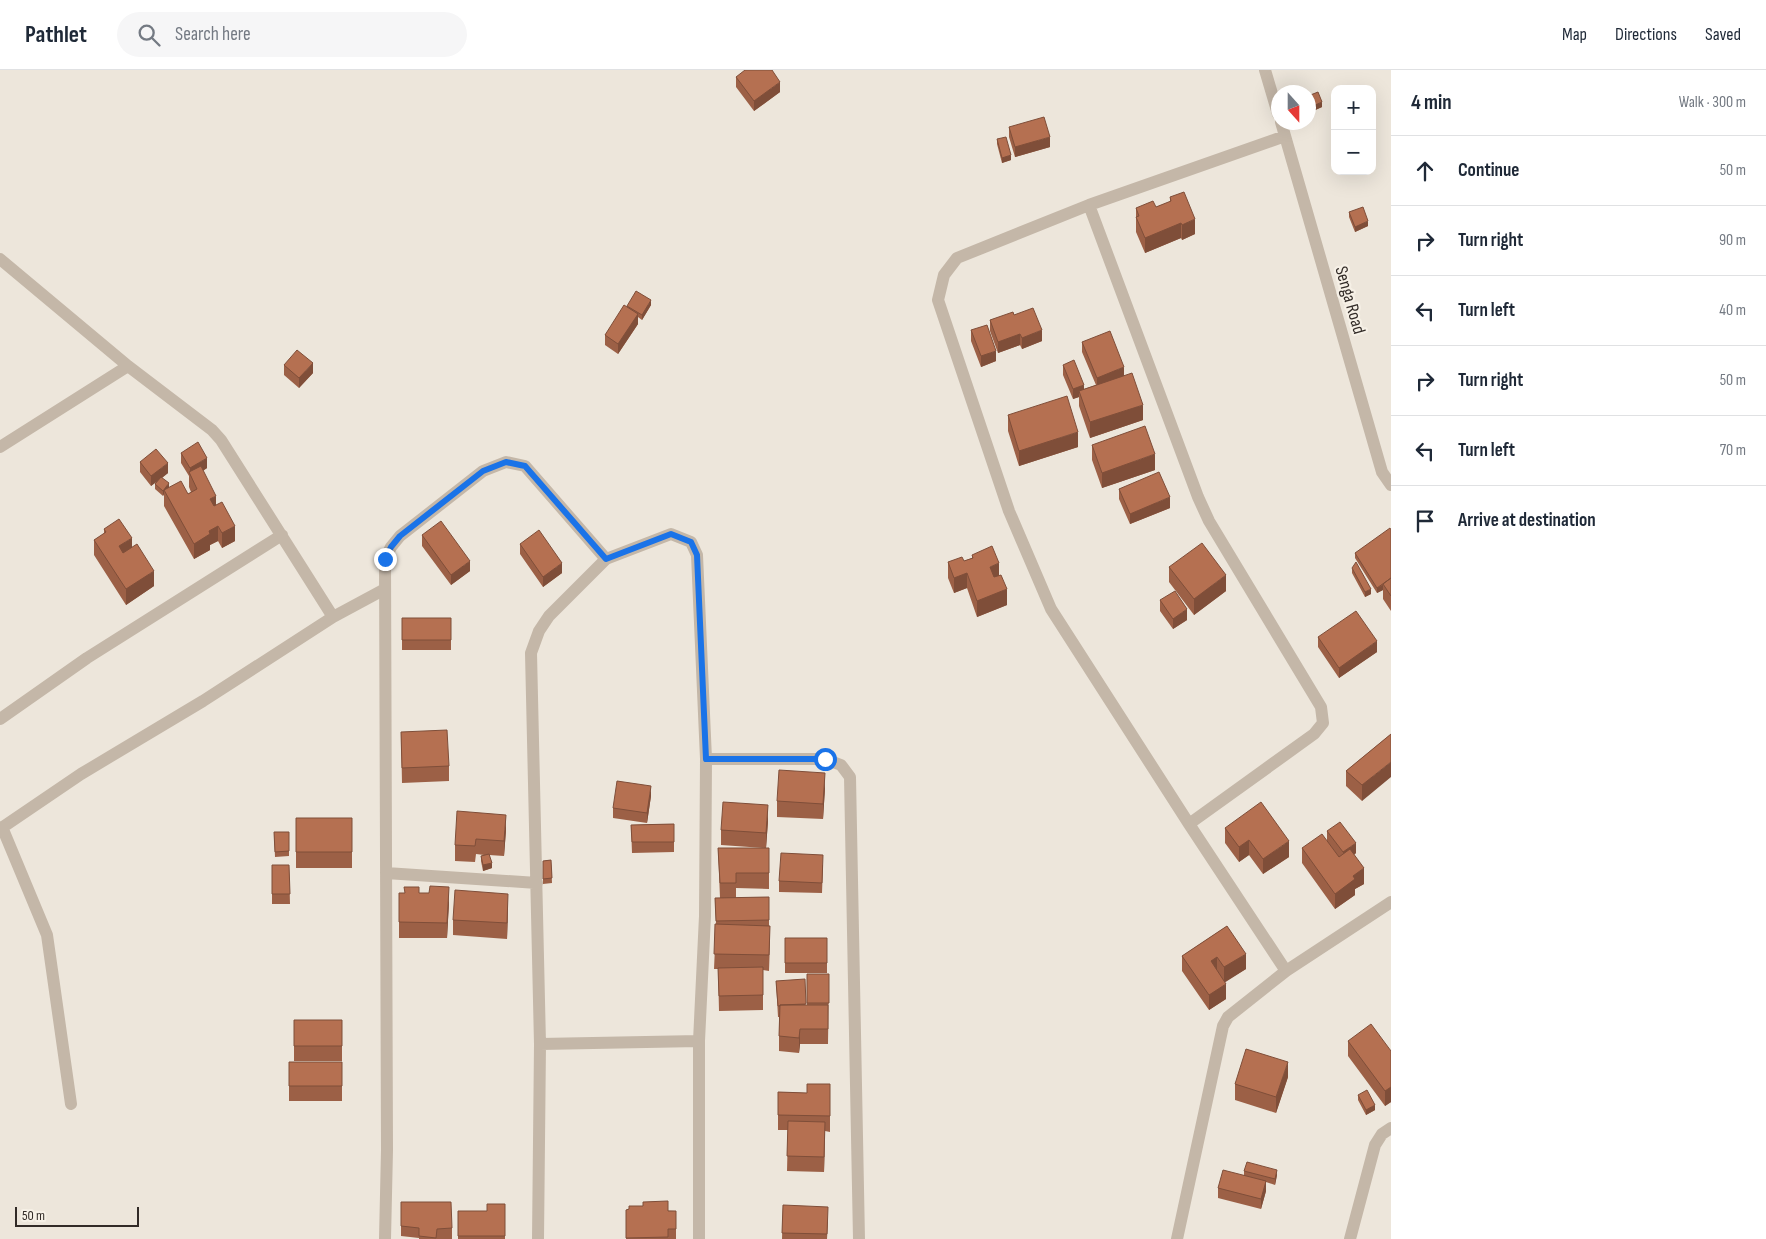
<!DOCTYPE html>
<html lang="en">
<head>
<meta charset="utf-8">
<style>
	:root { --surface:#fff; --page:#f6f6f7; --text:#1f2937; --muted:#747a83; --line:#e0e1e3 }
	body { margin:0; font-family:"Sofia Sans Condensed",sans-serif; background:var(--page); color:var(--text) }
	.controls { position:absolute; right:15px; top:15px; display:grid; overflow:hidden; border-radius:10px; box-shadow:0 5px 20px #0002 }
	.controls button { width:45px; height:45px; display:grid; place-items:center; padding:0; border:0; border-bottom:1px solid var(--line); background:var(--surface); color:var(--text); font:25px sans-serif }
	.compass { position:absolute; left:1271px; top:15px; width:45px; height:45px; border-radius:50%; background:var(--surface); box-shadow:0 5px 20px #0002; rotate:159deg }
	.scale { position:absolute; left:15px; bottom:12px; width:124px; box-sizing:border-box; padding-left:5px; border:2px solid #322b27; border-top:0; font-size:14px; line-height:18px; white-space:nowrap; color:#322b27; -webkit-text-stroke:4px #f6f0e6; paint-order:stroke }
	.stop { position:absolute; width:15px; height:15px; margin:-11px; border:4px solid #1a73e8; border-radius:50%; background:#fff }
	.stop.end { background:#1a73e8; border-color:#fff; box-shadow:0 1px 5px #0008 }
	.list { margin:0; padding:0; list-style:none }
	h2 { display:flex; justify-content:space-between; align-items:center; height:65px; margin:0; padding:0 20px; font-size:21px }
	h2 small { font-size:16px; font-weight:400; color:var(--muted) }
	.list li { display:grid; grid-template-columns:32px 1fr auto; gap:15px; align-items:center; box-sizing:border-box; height:70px; padding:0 20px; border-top:1px solid var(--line) }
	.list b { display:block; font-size:19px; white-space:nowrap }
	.list em { font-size:16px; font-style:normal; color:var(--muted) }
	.icon { flex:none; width:28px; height:28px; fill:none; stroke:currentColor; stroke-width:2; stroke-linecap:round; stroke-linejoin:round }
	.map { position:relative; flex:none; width:1391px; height:1169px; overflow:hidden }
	header { display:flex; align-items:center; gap:30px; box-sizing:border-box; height:70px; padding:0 25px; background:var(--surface); border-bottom:1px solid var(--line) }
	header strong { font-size:24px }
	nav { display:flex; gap:28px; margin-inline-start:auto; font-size:18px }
	.search { width:350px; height:45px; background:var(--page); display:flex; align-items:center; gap:12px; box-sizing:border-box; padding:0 18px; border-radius:28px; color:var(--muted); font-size:19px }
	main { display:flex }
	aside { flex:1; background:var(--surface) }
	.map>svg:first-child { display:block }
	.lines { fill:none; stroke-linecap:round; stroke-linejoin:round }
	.minor { stroke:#c4b7a8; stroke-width:12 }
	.wall { fill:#9c6046 }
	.shaded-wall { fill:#7f4e39 }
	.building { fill:#b57051; stroke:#7f4e39 }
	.route { stroke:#1a73e8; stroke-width:6 }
	.labels { text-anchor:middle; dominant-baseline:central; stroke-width:4.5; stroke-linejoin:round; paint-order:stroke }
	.street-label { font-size:18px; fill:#322b27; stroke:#f6f0e6 }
</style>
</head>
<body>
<header>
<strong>Pathlet</strong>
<div class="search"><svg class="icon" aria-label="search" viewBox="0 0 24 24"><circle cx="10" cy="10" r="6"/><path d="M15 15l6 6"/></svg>Search here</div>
<nav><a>Map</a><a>Directions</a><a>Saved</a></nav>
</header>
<main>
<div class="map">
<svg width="1391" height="1169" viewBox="0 0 1391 1169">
	<rect width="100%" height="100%" fill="#ede6db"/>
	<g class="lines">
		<path class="minor" d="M 1265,0 L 1278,44
			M 1281,52 L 1382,402 L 1391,415
			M 1285,66 L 1089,135 L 957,188 L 944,205 L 938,230 L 1009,441 L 1051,539 L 1189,754 L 1286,901
			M 1089,135 L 1198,427 L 1209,451 L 1321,637 L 1323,653 L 1314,664 L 1189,754
			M 0,189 L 128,296 L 212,360 L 221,370 L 333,547
			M 0,377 L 128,296
			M 0,649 L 87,588 L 282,465
			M 706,689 L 825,689 L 841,695 L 850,707 L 859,1169
			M 2,757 L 47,865 L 71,1034
			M 0,759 L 81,704 L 203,631 L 333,547 L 385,519
			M 386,803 L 537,813
			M 540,974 L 699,971
			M 385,1169 L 387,1080 L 385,489 L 391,477 L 400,466 L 483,401 L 506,392 L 525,396 L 606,489
			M 538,1169 L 540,974 L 531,583 L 539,561 L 549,546 L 606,489 L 671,464 L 691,472 L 697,485 L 706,689 L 705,846 L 699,971 L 699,1169
			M 1177,1169 L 1223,956 L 1228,947 L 1286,901 L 1391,832
			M 1350,1169 L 1375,1075 L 1382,1064 L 1391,1058"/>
	</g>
	<path class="wall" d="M 736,7 L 780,22 L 754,41 L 736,17 Z
		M 1308,26 L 1322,37 L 1313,41 L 1308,31 Z
		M 1009,57 L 1050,77 L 1015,87 L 1009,67 Z
		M 997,69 L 1011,90 L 1002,93 L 997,74 Z
		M 1170,127 L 1195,164 L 1182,170 L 1181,168 L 1145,183 L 1136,162 L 1136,138 L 1156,137 L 1170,132 Z
		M 1349,142 L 1368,156 L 1355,162 L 1349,147 Z
		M 651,235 L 642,250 L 638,247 L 638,254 L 618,284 L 605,275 L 605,265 L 627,237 L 627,236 Z
		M 1014,245 L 1042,271 L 1022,279 L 1020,275 L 998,283 L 990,261 L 990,250 Z
		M 971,260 L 996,291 L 981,297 L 971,271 Z
		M 1082,272 L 1124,305 L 1143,350 L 1090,368 L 1079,336 L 1079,327 L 1073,329 L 1063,305 L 1063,295 L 1084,319 L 1096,315 L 1082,282 Z
		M 284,295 L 313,303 L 299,318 L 284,305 Z
		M 1008,345 L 1078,377 L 1019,396 L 1008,361 Z
		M 1092,375 L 1155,400 L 1102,418 L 1092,390 Z
		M 181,383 L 207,398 L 203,401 L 216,435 L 235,471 L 222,478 L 218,471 L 210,475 L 210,480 L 194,489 L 164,436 L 164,424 L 163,426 L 155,419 L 155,414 L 156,412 L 151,416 L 140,402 L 140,392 L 168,403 L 162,408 L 169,418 L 188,424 L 191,422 L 189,417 L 189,406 L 181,393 Z
		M 1119,419 L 1170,438 L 1130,454 L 1119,429 Z
		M 104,459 L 132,477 L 154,516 L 126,535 L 94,485 L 94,470 L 104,464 Z
		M 1391,460 L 1391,541 L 1383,529 L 1383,520 L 1377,523 L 1355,488 L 1355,483 Z
		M 422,465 L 470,501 L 451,515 L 422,476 Z
		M 520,474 L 562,503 L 543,517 L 520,484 Z
		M 972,485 L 999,505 L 1007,535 L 977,547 L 967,518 L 954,523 L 948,508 L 948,492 L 964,491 L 972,488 Z
		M 1169,497 L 1226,521 L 1194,545 L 1169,512 Z
		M 1352,498 L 1371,524 L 1365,527 L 1352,503 Z
		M 1160,530 L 1187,550 L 1173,559 L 1160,541 Z
		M 402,548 L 451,548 L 451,580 L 402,580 Z
		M 1318,567 L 1377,582 L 1339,608 L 1318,577 Z
		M 401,662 L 449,696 L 449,711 L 402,713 Z
		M 1391,664 L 1362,731 L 1346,716 L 1346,701 Z
		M 825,718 L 823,749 L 777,747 L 777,731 Z
		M 651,726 L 647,753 L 613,748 L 613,738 Z
		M 296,748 L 352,748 L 352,798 L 296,798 Z
		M 768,751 L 766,778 L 769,778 L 769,819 L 736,818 L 736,828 L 769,827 L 769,856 L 770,872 L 769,901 L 763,900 L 763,940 L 719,941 L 718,899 L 714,899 L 716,854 L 715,828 L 720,828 L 718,778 L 765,778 L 721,775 L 721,760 Z
		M 674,754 L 674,782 L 632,783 L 631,755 Z
		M 1225,758 L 1289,787 L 1263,804 L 1249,785 L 1239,792 L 1225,773 Z
		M 506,760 L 504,786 L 489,785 L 492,798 L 483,801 L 481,791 L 481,786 L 484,785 L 476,784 L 475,792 L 455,791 L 455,775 Z
		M 1327,761 L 1356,783 L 1354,785 L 1364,814 L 1355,819 L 1355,825 L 1335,839 L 1302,793 L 1302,778 L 1327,771 Z
		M 274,762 L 289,762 L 289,786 L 275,787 Z
		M 551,790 L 552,813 L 543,814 L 543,791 Z
		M 272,795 L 289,795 L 290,834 L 272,834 Z
		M 823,795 L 822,823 L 779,822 L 779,811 Z
		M 399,823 L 419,823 L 449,832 L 447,868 L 399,868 Z
		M 508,839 L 507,869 L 453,865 L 453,850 Z
		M 1227,856 L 1246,899 L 1224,912 L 1226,929 L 1209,940 L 1182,901 L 1182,886 Z
		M 785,868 L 827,868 L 827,903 L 785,903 Z
		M 807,904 L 829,904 L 828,974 L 800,974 L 799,983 L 779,981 L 779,947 L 778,947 L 776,911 L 806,935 L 807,935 Z
		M 294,950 L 342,950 L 342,991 L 294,991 Z
		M 1348,971 L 1391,981 L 1391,1032 L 1385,1036 L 1348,986 Z
		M 289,992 L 342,992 L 342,1031 L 289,1031 Z
		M 1288,1007 L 1276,1043 L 1235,1030 L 1235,1014 Z
		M 830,1014 L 830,1062 L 825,1061 L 824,1102 L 787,1101 L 788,1060 L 778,1060 L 778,1022 L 807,1023 Z
		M 1358,1025 L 1375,1040 L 1366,1045 L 1358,1030 Z
		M 1244,1101 L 1277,1105 L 1275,1115 L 1266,1112 L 1266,1121 L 1261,1139 L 1218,1128 L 1218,1118 L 1244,1105 Z
		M 401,1132 L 452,1158 L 452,1169 L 419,1169 L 419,1168 L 401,1166 Z
		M 505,1134 L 505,1169 L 458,1169 L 458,1141 L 487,1141 Z
		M 783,1135 L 828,1152 L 827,1169 L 782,1169 Z
		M 629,1139 L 676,1141 L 676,1169 L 626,1169 L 626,1140 Z"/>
	<path class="shaded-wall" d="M 780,12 L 780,22 L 754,41 L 754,31 Z
		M 1322,32 L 1322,37 L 1313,41 L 1313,36 Z
		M 1050,67 L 1050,77 L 1015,87 L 1015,77 Z
		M 1011,85 L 1011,90 L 1002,93 L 1002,88 Z
		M 1195,149 L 1195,164 L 1182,170 L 1182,155 Z
		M 1368,151 L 1368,156 L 1355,162 L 1355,157 Z
		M 1181,153 L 1181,168 L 1145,183 L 1145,168 Z
		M 651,230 L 651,235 L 642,250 L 642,245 Z
		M 638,244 L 638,254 L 618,284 L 618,274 Z
		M 1042,260 L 1042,271 L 1022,279 L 1022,268 Z
		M 1020,264 L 1020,275 L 998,283 L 998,272 Z
		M 996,281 L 996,291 L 981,297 L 981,286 Z
		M 313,293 L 313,303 L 299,318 L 299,308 Z
		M 1124,297 L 1124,307 L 1097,318 L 1097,308 Z
		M 1084,315 L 1084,325 L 1079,321 L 1079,327 L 1073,329 L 1073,319 Z
		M 1143,335 L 1143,350 L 1090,368 L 1090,352 Z
		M 1078,362 L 1078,377 L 1019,396 L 1019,381 Z
		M 1155,384 L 1155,400 L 1102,418 L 1102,403 Z
		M 207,388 L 207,398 L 192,407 L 190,405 L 190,398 Z
		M 168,393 L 168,403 L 151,416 L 151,406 Z
		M 169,413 L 169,418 L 164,420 L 164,424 L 163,426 L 163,421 Z
		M 216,426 L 216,442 L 210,429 Z
		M 1170,427 L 1170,438 L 1130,454 L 1130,444 Z
		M 218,456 L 218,471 L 210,475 L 210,480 L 194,489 L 194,474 L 209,461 Z
		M 235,456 L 235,471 L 222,478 L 222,463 Z
		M 132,468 L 132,484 L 119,492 L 119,476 Z
		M 470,491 L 470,501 L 451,515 L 451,505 Z
		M 562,493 L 562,503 L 543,517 L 543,507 Z
		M 999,493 L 999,509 L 990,513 L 990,497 Z
		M 154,501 L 154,516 L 126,535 L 126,519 Z
		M 967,503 L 967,518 L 954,523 L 954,508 Z
		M 1226,505 L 1226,521 L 1194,545 L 1194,529 Z
		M 1383,515 L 1383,520 L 1377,523 L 1377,518 Z
		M 1007,519 L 1007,535 L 977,547 L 977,531 Z
		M 1371,519 L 1371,524 L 1365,527 L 1365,522 Z
		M 1187,539 L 1187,550 L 1173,559 L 1173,549 Z
		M 1377,571 L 1377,582 L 1339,608 L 1339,598 Z
		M 1391,692 L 1391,707 L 1362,731 L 1362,715 Z
		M 825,703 L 825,718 L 823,749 L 823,734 Z
		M 651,716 L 651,726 L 647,753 L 647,743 Z
		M 768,735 L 768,751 L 766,778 L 766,763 Z
		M 506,745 L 506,760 L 504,786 L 504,771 Z
		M 1249,770 L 1249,785 L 1239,792 L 1239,777 Z
		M 1289,771 L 1289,787 L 1263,804 L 1263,789 Z
		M 1356,773 L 1356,783 L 1343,792 L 1343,782 Z
		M 492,793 L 492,798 L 483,801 L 483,795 Z
		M 1364,798 L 1364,814 L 1355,819 L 1355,825 L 1335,839 L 1335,824 L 1353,806 Z
		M 449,817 L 449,832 L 447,868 L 447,853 Z
		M 508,824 L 508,839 L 507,869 L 507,853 Z
		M 1246,884 L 1246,899 L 1224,913 L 1224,897 Z
		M 1217,887 L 1217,902 L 1211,891 Z
		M 1226,914 L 1226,929 L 1209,940 L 1209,925 Z
		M 800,959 L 800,974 L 799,983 L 799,968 Z
		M 1288,992 L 1288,1007 L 1276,1043 L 1276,1027 Z
		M 1391,1017 L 1391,1032 L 1385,1036 L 1385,1021 Z
		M 1375,1035 L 1375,1040 L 1366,1045 L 1366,1040 Z
		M 825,1052 L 825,1067 L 824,1102 L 824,1087 Z
		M 1277,1100 L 1277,1105 L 1275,1115 L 1275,1109 Z
		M 1266,1111 L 1266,1121 L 1261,1139 L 1261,1129 Z"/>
	<path class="building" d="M 745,0 L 772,0 L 780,12 L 754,31 L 736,7 Z
		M 1318,22 L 1322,32 L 1313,36 L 1308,26 Z
		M 1044,47 L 1050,67 L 1015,77 L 1009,57 Z
		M 1006,67 L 1011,85 L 1002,88 L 997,69 Z
		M 1184,122 L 1195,149 L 1182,155 L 1181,153 L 1145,168 L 1136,147 L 1139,146 L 1136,138 L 1153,131 L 1156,137 L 1171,131 L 1170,127 Z
		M 1363,137 L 1368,151 L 1355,157 L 1349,142 Z
		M 636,221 L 651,230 L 642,245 L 627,236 Z
		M 624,235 L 638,244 L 618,274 L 605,265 Z
		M 1033,238 L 1042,260 L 1022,268 L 1020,264 L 998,272 L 990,250 L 1013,242 L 1014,245 Z
		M 987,255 L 996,281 L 981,286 L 971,260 Z
		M 1110,261 L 1124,297 L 1097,308 L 1082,272 Z
		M 297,280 L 313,293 L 299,308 L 284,295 Z
		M 1074,290 L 1084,315 L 1073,319 L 1063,295 Z
		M 1132,303 L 1143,335 L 1090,352 L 1079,321 Z
		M 1067,326 L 1078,362 L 1019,381 L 1008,345 Z
		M 1145,356 L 1155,384 L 1102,403 L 1092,375 Z
		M 198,372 L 207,388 L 190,398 L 181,383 Z
		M 156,379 L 168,393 L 151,406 L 140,392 Z
		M 201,396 L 216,426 L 210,429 L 214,436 L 222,432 L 235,456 L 222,463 L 218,456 L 209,461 L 210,464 L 194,474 L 164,420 L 181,411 L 188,424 L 197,419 L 189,402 Z
		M 1159,402 L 1170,427 L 1130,444 L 1119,419 Z
		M 161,407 L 169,413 L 163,421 L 155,414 Z
		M 119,449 L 132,468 L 119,476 L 123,483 L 137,474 L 154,501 L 126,519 L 94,470 L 106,462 L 104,459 Z
		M 441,451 L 470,491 L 451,505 L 422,465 Z
		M 1390,458 L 1391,460 L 1391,508 L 1377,518 L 1355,483 Z
		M 539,460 L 562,493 L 543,507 L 520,474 Z
		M 1202,473 L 1226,505 L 1194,529 L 1169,497 Z
		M 992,476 L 999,493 L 990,497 L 994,507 L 1001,505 L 1007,519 L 977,531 L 967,503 L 954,508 L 948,492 L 962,487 L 964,491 L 973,488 L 972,485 Z
		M 1356,492 L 1371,519 L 1365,522 L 1352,498 Z
		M 1391,508 L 1391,526 L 1383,514 Z
		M 1175,521 L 1187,539 L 1173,549 L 1160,530 Z
		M 1356,541 L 1377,571 L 1339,598 L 1318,567 Z
		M 402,548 L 451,548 L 451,570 L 402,570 Z
		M 447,660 L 449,696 L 402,698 L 401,662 Z
		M 1391,664 L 1391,692 L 1362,715 L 1346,701 Z
		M 779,700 L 825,703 L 823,734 L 777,731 Z
		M 617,711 L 651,716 L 647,743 L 613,738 Z
		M 723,732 L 768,735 L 766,763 L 721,760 Z
		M 1261,732 L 1289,771 L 1263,789 L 1249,770 L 1239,777 L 1225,758 Z
		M 457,741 L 506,745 L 504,771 L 476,769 L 475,776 L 455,775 Z
		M 296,748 L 352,748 L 352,782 L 296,782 Z
		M 1340,752 L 1356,773 L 1343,782 L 1327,761 Z
		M 674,754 L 674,772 L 632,772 L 631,755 Z
		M 274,762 L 289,762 L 289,781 L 275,782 Z
		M 1322,764 L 1339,787 L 1350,779 L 1364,798 L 1353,806 L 1355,809 L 1335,824 L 1302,778 Z
		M 718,778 L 769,778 L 769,803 L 736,803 L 736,813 L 720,813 Z
		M 781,783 L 823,785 L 822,813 L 779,811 Z
		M 489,784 L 492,793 L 483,795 L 481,786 Z
		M 551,790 L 552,808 L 543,809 L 543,791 Z
		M 272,795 L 289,795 L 290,824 L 272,824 Z
		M 430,816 L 449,817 L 447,853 L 399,852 L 399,823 L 405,823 L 404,817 L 419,817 L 419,823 L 429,823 Z
		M 455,820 L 508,824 L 507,853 L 453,850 Z
		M 769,827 L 769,850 L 716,851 L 715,828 Z
		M 715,854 L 770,856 L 769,885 L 714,884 Z
		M 1227,856 L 1246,884 L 1224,897 L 1217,887 L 1211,891 L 1226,914 L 1209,925 L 1182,886 Z
		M 785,868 L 827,868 L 827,893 L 785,893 Z
		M 763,897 L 763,925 L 719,926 L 718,898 Z
		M 807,904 L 829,904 L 829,933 L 807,933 Z
		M 805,909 L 806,934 L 780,935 L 780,936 L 778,936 L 776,911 Z
		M 780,935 L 828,935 L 828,959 L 800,959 L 799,968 L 779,966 Z
		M 294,950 L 342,950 L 342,976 L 294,976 Z
		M 1371,954 L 1391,981 L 1391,1017 L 1385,1021 L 1348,971 Z
		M 1246,979 L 1288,992 L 1276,1027 L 1235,1014 Z
		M 289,992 L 342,992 L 342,1016 L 289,1016 Z
		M 807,1014 L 830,1014 L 830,1046 L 778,1045 L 778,1022 L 807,1023 Z
		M 1367,1020 L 1375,1035 L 1366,1040 L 1358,1025 Z
		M 788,1051 L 825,1052 L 824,1087 L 787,1086 Z
		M 1247,1092 L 1277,1100 L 1275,1109 L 1244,1101 Z
		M 1223,1100 L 1266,1111 L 1261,1129 L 1218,1118 Z
		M 668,1131 L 668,1141 L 676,1141 L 676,1159 L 668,1159 L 668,1167 L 626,1168 L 626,1140 L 629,1139 L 629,1136 L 643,1136 L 643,1132 Z
		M 401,1132 L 451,1132 L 452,1158 L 437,1159 L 436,1168 L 419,1166 L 419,1158 L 401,1156 Z
		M 487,1134 L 505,1134 L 505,1166 L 458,1166 L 458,1141 L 487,1141 Z
		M 783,1135 L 828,1137 L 827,1164 L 782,1163 Z"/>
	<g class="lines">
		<path class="route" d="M 385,489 L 391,477 L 400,466 L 483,401 L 506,392 L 525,396 L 606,489 L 671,464 L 691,472 L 697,485 L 706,689 L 825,689"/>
	</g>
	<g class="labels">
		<g class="street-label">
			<text transform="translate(1350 230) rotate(74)">Senga Road</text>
		</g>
	</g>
</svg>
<div class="controls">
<button>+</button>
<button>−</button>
</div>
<svg class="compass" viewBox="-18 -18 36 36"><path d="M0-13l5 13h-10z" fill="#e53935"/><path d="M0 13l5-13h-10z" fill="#747a83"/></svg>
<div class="scale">50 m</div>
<div class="stop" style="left:825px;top:689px"></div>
<div class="stop end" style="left:385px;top:489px"></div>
</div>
<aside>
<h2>4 min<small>Walk · 300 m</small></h2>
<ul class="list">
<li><svg class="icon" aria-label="ahead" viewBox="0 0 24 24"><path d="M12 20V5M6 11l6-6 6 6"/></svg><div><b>Continue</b></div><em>50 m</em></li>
<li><svg class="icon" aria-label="right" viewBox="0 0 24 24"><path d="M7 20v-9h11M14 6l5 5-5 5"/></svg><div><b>Turn right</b></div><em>90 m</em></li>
<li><svg class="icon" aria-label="left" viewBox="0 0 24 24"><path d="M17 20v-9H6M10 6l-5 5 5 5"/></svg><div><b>Turn left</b></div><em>40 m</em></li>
<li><svg class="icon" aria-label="right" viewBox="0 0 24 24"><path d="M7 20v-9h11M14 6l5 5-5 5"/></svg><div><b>Turn right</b></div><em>50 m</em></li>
<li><svg class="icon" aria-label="left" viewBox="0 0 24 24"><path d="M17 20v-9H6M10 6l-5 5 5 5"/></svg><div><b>Turn left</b></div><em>70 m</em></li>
<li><svg class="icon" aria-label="arrive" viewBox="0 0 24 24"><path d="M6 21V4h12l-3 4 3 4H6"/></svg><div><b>Arrive at destination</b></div></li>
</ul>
</aside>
</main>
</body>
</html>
